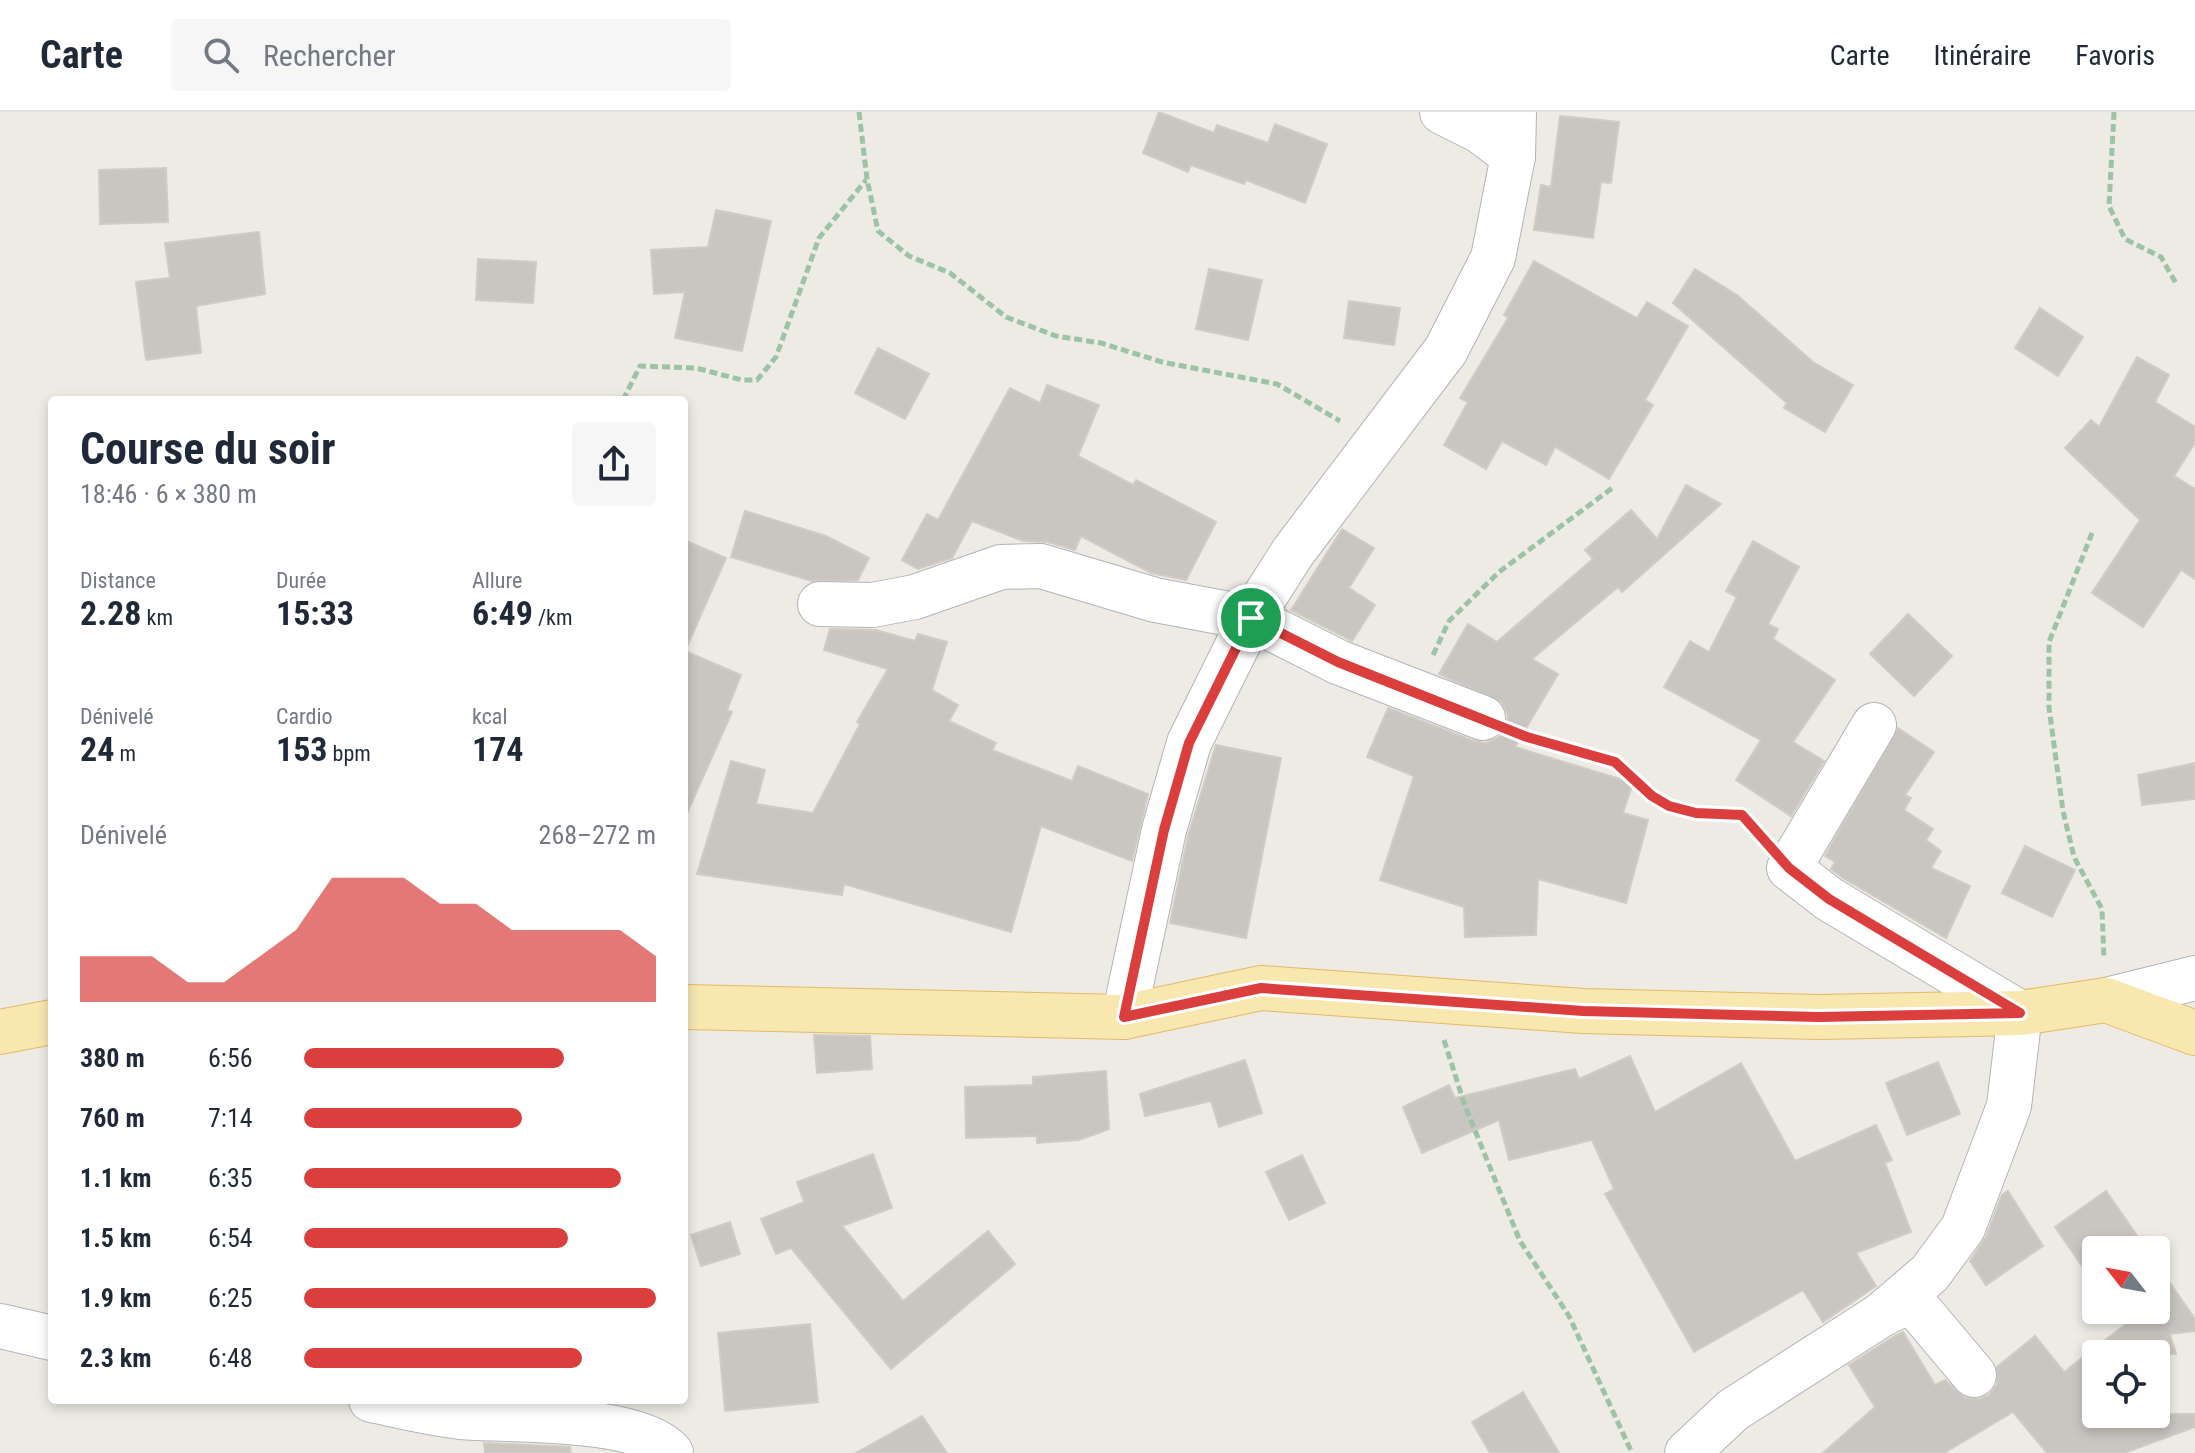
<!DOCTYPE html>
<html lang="fr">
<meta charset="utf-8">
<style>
:root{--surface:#fff;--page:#f6f6f7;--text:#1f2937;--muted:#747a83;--line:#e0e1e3;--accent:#da3f3e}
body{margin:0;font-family:"Roboto Condensed",sans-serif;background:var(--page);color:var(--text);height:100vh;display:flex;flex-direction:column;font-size:30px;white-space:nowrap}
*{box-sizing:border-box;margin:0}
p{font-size:26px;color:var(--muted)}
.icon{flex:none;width:44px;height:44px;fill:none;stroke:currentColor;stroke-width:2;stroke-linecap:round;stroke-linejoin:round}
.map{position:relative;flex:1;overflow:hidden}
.sheet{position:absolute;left:48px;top:284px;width:640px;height:1008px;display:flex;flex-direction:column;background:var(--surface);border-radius:8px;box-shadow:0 4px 12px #0003}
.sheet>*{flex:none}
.needle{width:52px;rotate:301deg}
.buttons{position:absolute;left:2082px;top:1124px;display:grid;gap:16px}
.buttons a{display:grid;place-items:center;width:88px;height:88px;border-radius:8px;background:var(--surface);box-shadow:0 4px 12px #0003;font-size:40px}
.pin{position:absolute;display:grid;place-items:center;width:68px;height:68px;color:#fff;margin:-34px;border:4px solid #fff;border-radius:50%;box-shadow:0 2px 8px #0007}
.round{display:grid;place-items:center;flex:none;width:84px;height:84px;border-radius:8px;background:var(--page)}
.summary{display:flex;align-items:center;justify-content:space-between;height:136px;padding:0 32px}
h1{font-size:44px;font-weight:700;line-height:60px}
.figures{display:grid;grid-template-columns:repeat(3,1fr);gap:12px;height:136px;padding:8px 32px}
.figures div{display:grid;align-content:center}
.figures b{font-size:34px;font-weight:700}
.figures small{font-size:22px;font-weight:400}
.figures p{font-size:22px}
.chart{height:224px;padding:16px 32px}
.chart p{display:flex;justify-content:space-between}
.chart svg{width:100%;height:144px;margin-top:8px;fill:var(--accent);opacity:.7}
ul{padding:0 32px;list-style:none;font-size:26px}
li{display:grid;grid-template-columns:128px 96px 1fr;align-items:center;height:60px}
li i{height:20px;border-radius:10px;background:var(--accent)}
header{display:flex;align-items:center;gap:48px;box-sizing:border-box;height:112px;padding:0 40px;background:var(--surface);border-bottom:2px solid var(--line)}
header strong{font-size:38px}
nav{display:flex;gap:44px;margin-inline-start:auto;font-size:28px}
.search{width:560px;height:72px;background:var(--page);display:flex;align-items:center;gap:20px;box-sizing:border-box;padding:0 28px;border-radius:8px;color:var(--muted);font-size:30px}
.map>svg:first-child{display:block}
.building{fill:#c9c5c1;stroke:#d1ccc3;stroke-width:2}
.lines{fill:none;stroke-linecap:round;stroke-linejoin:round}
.minor-casing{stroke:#b1b5b8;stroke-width:46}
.major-casing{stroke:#e5b866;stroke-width:46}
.path{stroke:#9cc3a5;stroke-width:5;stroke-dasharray:8 4;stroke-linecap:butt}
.minor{stroke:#fff;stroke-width:44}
.major{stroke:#f8e7af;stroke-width:44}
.route-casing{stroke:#fff;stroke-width:16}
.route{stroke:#da3f3e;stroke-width:10}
</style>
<header>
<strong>Carte</strong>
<div class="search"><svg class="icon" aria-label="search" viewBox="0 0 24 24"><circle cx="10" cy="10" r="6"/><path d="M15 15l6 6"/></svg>Rechercher</div>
<nav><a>Carte</a><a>Itinéraire</a><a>Favoris</a></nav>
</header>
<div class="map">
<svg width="2195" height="1341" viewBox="0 0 2195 1341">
<rect width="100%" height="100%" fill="#edebe4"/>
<g class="building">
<polygon points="1159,0 1214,21 1217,13 1268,31 1275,12 1327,32 1305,91 1246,68 1244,72 1191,53 1188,60 1143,41"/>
<polygon points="1560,4 1619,10 1611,71 1601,70 1593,126 1534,118 1541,73 1551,75"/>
<polygon points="166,56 168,110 100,112 99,58"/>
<polygon points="716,98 771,109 742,239 675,226 685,180 654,182 651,138 708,135"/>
<polygon points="259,120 265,182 196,194 201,241 146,248 136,170 170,166 165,131"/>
<polygon points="478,147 536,150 533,191 476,188"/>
<polygon points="1534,149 1637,206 1647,190 1688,214 1645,288 1653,293 1609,367 1555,335 1546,353 1502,329 1486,357 1444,333 1468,290 1460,286 1508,206 1504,203"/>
<polygon points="1209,157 1262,168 1248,228 1196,217"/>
<polygon points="1695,157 1737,183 1813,250 1853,273 1825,320 1784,296 1787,291 1673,191"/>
<polygon points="1349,189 1400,196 1394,233 1344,226"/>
<polygon points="2040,196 2083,225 2058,264 2015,236"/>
<polygon points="878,236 929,262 905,307 855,281"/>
<polygon points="2137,245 2169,263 2155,290 2195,315 2195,331 2174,364 2195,377 2195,467 2181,458 2143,515 2092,481 2140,408 2065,336 2091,308 2099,315"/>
<polygon points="1047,273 1099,293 1078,344 1133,373 1136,368 1216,410 1186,468 1151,461 1081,424 1075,438 1048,430 1023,429 972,409 952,446 918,457 902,448 927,402 938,408 1010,276 1040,291"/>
<polygon points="1686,373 1721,392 1622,480 1618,475 1532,547 1558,562 1515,635 1633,671 1623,701 1648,708 1626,791 1538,767 1536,823 1465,825 1464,795 1380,768 1414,664 1367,645 1388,596 1474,629 1486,631 1498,626 1506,616 1508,603 1502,590 1439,562 1468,512 1497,530 1593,447 1585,438 1631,398 1657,427"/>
<polygon points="745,399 826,424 869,446 858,468 812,469 731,445"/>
<polygon points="1342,417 1374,436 1349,476 1375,493 1352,529 1291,498"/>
<polygon points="684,428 726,446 685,539 741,563 727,598 732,600 684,708"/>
<polygon points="1753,429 1799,455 1768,512 1778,517 1773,527 1835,568 1793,630 1824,649 1791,704 1736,668 1761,628 1664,575 1690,529 1709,540 1737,485 1726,479"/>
<polygon points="1908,502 1952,544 1914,584 1870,542"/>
<polygon points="830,517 876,518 915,529 918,522 947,530 932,578 958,593 949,609 996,631 992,638 1072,669 1078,654 1148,682 1132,749 1041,714 1011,820 844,772 842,783 697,762 731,649 765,658 756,692 813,701 860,612 857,610 888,557 824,538"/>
<polygon points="1898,616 1934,640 1905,683 1911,686 1904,698 1933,717 1926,728 1941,739 1931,756 1970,774 1946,826 1843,766 1831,757 1835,750 1825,744"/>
<polygon points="1216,633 1281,646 1246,826 1170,811 1188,724"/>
<polygon points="2195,651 2195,687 2142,693 2138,663"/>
<polygon points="2025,734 2075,758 2052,805 2002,781"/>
<polygon points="814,923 870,924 872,957 817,961"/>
<polygon points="1630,944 1655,1000 1741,951 1795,1049 1876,1013 1892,1048 1885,1051 1911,1120 1856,1141 1876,1174 1823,1210 1803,1178 1694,1240 1605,1082 1614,1077 1592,1028 1509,1048 1499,1008 1422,1041 1403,995 1449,973 1455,986 1575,957 1579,967"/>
<polygon points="1245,948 1262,1001 1219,1015 1211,989 1145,1004 1140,982"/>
<polygon points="1938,950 1960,1002 1907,1023 1886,971"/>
<polygon points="1106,959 1109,1017 1079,1028 1037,1031 1037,1024 966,1026 965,975 1033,973 1033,965"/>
<polygon points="873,1042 892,1096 842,1114 903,1189 988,1119 1015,1152 891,1257 791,1136 776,1142 761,1107 804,1090 797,1070"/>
<polygon points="1302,1043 1325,1091 1289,1108 1266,1060"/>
<polygon points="2008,1079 2043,1134 1986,1173 1970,1149 1986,1125 2002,1083"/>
<polygon points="2106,1079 2147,1138 2096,1138 2096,1174 2055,1115"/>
<polygon points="730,1110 740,1142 701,1154 691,1123"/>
<polygon points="2156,1151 2195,1207 2195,1219 2170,1222 2176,1242 2096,1242 2096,1302 2195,1302 2195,1315 2124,1341 2047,1341 2013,1300 1944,1341 1823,1341 1875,1295 1849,1253 1893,1225 1903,1220 1935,1273 1945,1268 1965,1286 1979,1287 1989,1283 1997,1272 1997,1255 2035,1224 2064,1260 2144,1198 2156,1198"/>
<polygon points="810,1212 818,1290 725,1299 718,1221"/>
<polygon points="1523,1280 1559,1341 1490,1341 1472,1310"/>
<polygon points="922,1304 947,1341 856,1341"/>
<polygon points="484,1331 570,1335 571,1341 485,1341"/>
</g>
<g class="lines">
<g class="minor-casing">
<g id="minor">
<polyline points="1442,0 1480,19 1513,44"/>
<polyline points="820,492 872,493 915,485 1001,455 1041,454 1155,488 1251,506 1338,550 1483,606"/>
<polyline points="2106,888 2195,866"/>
<polyline points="1124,905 1164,718 1189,631 1251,506 1293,440 1446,238 1493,146 1513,44 1514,0"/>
<polyline points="1881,1203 1911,1188 1974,1263"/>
<polyline points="0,1214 52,1226"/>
<path d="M371 1288C401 1294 431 1302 462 1305 509 1309 639 1303 671 1341"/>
<polyline points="1687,1341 1733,1298 1881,1203 1930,1161 1963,1116 2009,994 2020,901 1829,787 1789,756 1874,613"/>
</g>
</g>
<g class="major-casing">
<g id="major">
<polyline points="684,895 1124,905 1261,876 1583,899 1819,905 2020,901 2106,888 2195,921"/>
<polyline points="0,920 52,910"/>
</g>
</g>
<g class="path">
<polyline points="859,0 867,67 878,119 909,144 950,161 1006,205 1056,224 1101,231 1162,250 1277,272 1340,309"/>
<polyline points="2114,0 2109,94 2125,127 2161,145 2177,173"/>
<polyline points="623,288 640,254 696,256 742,268 757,268 776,245 819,126 866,68"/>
<polyline points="2092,421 2049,530 2049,596 2063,699 2074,745 2102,797 2104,847"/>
<polyline points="1433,543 1449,509 1499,460 1615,374"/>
<polyline points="1521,623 1615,650 1652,684 1669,694 1696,701 1742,703 1760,724"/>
<polyline points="1444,928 1465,994 1520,1129 1569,1204 1632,1341"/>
</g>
<use href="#minor" class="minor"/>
<use href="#major" class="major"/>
</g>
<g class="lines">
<g class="route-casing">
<polygon id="route" points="1251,506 1338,550 1527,625 1615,650 1652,684 1669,694 1696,701 1742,703 1789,756 1829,787 2020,901 1819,905 1583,899 1261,876 1124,905 1164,718 1189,631"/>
</g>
<use href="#route" class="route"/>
</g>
</svg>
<div class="buttons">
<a><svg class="needle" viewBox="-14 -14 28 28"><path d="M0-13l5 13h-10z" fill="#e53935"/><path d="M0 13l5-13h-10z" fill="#747a83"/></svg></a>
<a><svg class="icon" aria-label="locate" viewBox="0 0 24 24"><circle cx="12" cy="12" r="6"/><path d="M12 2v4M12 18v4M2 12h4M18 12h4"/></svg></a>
</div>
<div class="pin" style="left:1251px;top:506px;background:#1e9e55"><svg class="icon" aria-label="arrive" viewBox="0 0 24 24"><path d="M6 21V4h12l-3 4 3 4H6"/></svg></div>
<section class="sheet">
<div class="summary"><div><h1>Course du soir</h1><p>18:46 · 6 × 380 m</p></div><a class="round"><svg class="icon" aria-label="share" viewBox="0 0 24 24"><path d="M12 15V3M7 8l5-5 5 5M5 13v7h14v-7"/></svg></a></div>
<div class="figures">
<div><p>Distance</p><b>2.28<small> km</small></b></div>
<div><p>Durée</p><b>15:33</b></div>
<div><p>Allure</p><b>6:49<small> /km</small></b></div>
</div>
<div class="figures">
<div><p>Dénivelé</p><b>24<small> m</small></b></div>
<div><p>Cardio</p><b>153<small> bpm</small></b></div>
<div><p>kcal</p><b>174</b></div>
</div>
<div class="chart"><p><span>Dénivelé</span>268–272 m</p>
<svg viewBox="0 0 160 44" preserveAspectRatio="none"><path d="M0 44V30L10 30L20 30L30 38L40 38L50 30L60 22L70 6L80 6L90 6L100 14L110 14L120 22L130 22L140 22L150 22L160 30V44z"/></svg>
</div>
<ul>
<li><b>380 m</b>6:56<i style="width:74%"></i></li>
<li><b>760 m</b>7:14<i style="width:62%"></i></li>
<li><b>1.1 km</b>6:35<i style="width:90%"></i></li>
<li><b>1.5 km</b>6:54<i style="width:75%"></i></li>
<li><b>1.9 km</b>6:25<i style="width:100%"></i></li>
<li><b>2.3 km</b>6:48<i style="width:79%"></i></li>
</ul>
</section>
</div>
